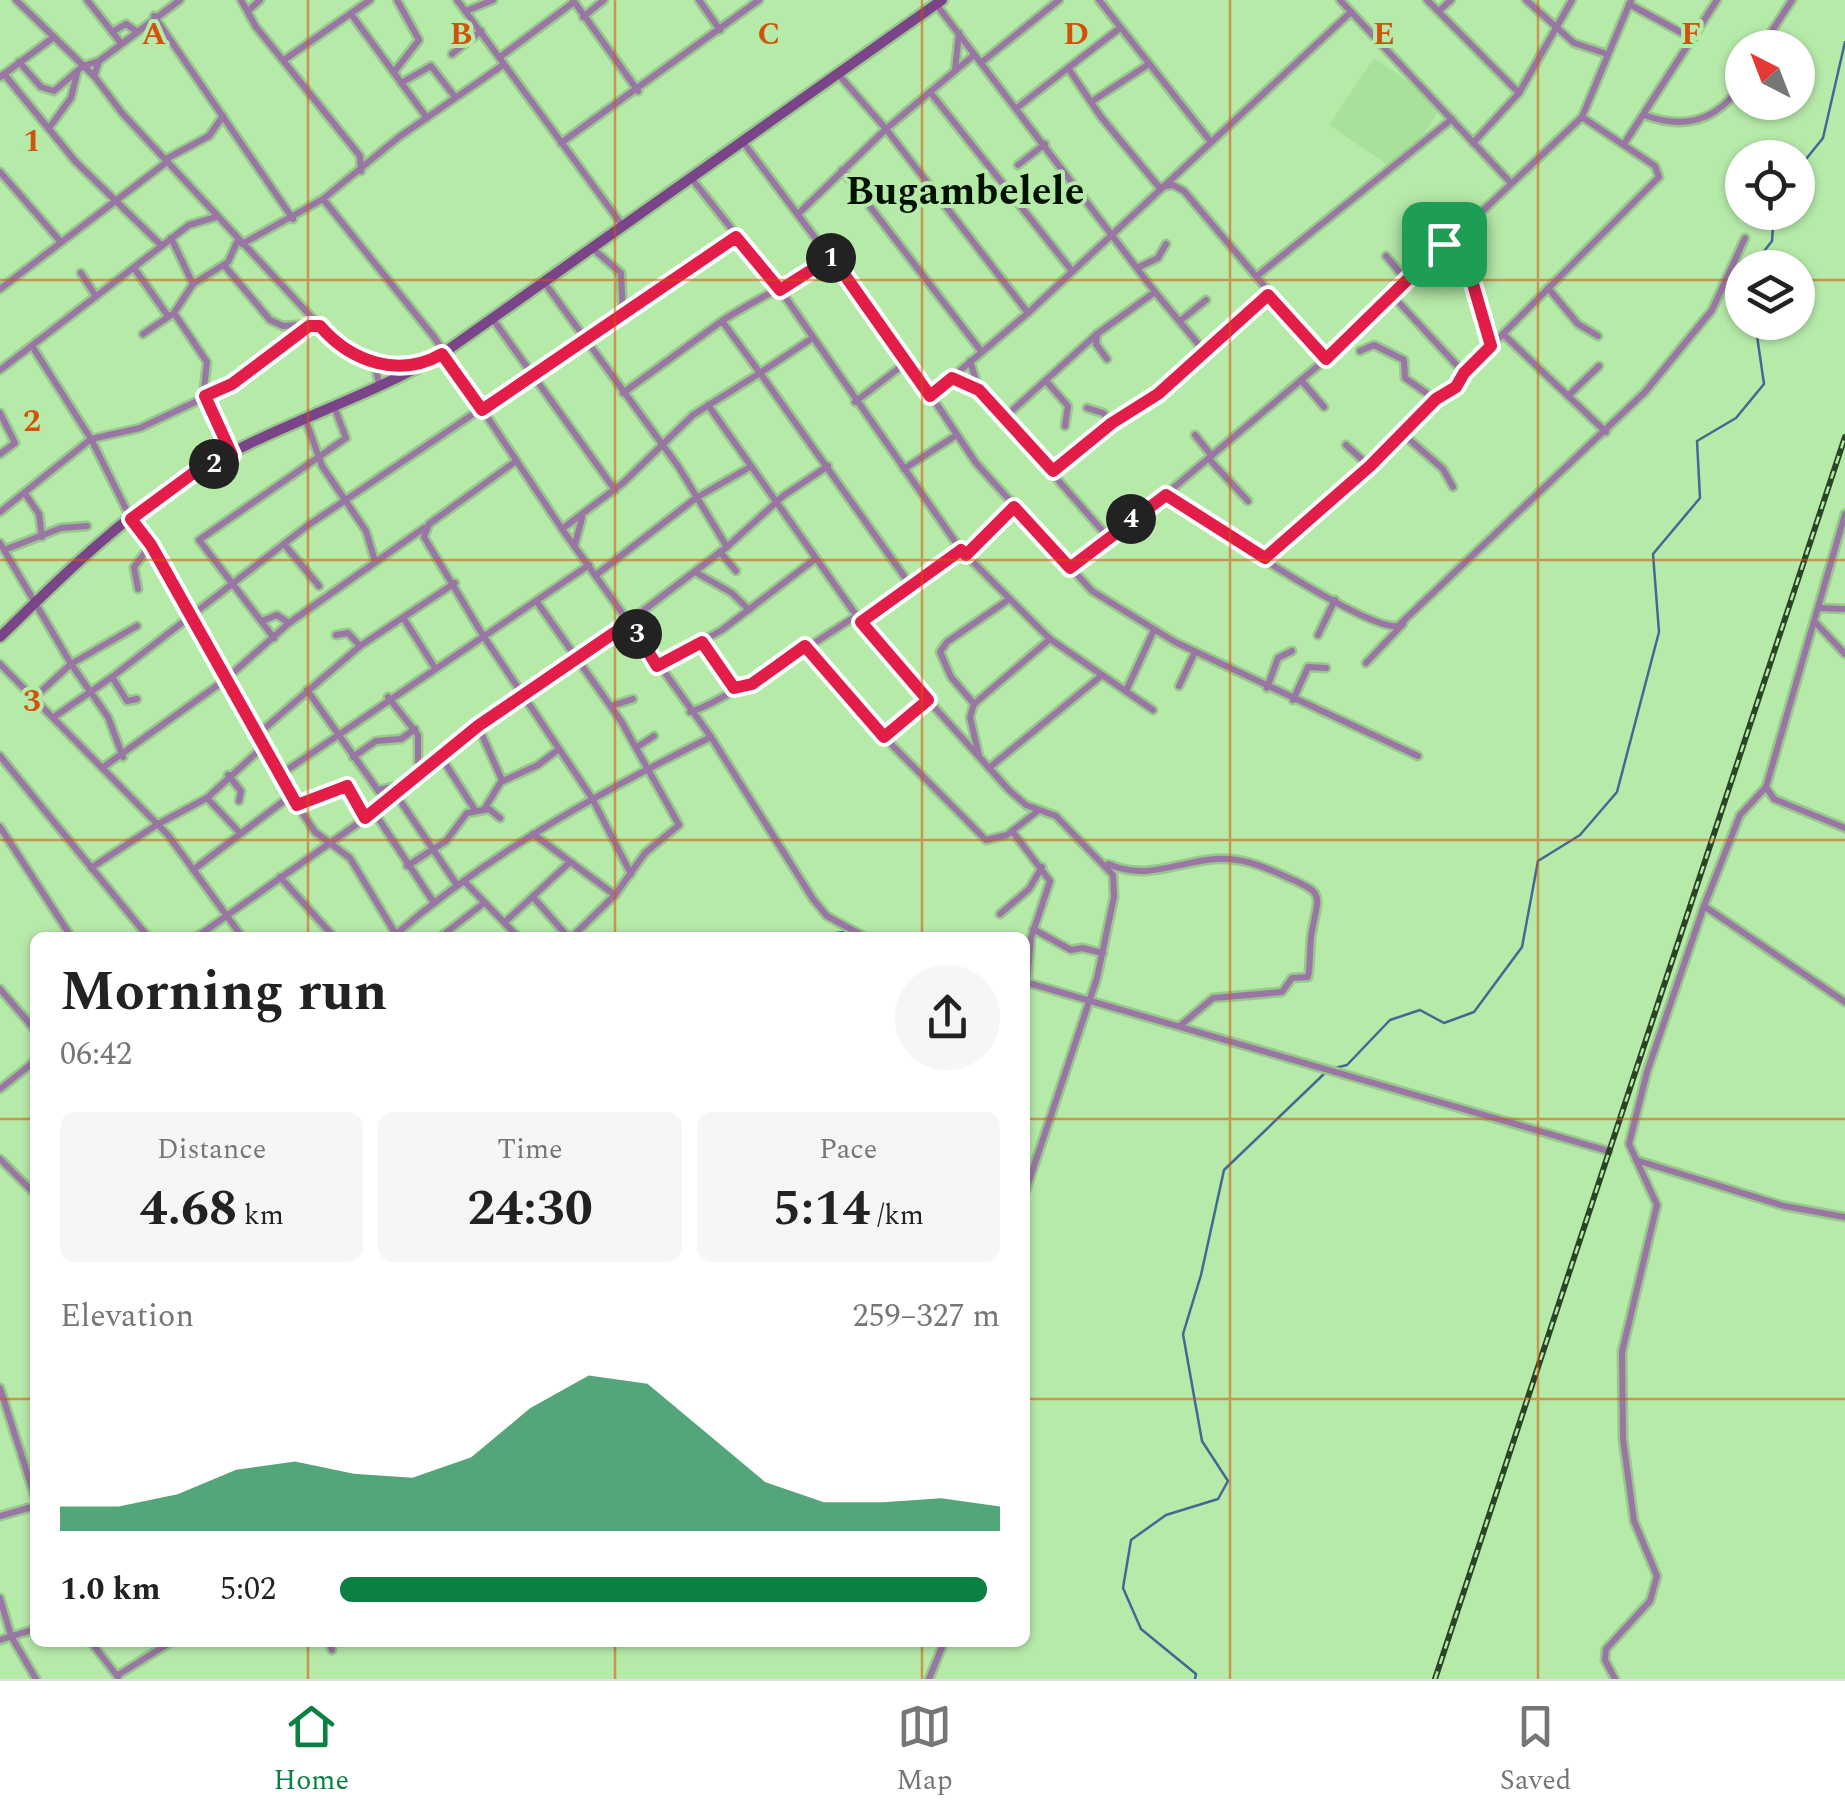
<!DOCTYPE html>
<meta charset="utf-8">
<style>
:root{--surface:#fff;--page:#f6f6f6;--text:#222;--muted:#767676;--line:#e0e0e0;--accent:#0b8043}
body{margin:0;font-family:Spectral,serif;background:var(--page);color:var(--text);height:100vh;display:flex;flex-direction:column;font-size:38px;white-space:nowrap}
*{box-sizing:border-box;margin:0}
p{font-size:32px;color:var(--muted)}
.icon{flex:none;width:55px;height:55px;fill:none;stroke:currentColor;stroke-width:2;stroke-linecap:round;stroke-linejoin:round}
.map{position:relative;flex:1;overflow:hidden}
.side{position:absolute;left:30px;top:932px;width:1000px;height:715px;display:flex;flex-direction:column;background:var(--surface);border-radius:15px;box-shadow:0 2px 8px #0004}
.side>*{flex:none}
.needle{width:65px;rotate:318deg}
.buttons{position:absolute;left:1725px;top:30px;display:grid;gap:20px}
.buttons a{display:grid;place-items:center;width:90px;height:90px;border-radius:50%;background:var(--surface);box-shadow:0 2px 8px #0004;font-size:50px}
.pin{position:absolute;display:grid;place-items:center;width:85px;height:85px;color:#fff;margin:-42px;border-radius:20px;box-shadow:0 5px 15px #0006}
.km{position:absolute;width:50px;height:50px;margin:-25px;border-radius:50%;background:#222;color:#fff;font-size:28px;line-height:50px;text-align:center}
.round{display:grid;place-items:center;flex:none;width:105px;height:105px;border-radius:52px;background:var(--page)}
.head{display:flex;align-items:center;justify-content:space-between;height:170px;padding:0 30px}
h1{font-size:55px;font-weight:700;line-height:75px}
.metrics{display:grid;grid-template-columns:repeat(3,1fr);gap:15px;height:170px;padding:10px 30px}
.metrics div{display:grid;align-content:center;border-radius:15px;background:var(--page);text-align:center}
.metrics b{font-size:50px;font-weight:700}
.metrics small{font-size:28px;font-weight:400}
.metrics p{font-size:28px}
.chart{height:280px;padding:20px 30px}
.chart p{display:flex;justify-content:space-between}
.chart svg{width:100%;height:180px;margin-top:10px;fill:var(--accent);opacity:.7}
ul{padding:0 30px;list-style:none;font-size:32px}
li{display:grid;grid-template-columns:160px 120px 1fr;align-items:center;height:75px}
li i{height:25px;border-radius:12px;background:var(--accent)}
.menu{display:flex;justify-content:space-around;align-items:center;height:140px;border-top:2px solid var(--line);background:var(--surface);font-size:28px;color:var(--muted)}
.menu a{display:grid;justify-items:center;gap:5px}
.menu .current{color:var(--accent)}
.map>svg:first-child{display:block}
.built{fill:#a8e199}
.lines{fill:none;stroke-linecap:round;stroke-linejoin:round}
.stream{stroke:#446894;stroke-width:2.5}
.street-casing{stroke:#99c78e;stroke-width:11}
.secondary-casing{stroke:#99c78e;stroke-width:15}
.street{stroke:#9a76a4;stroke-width:6}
.secondary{stroke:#7a4488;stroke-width:10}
.rail-casing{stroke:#2b4327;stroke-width:6}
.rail{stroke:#b6eaa9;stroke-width:2.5;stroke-dasharray:8;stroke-linecap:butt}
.route-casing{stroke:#fff;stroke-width:20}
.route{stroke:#e11d48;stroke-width:12}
.grid{fill:none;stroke:#d1520b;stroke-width:2.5;stroke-opacity:0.55}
.labels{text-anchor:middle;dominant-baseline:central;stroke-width:8;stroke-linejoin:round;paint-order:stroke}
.quarter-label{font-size:40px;font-weight:bold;fill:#021200;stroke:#b6eaa9}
.grid-label{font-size:32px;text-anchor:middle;font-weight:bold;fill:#d1520b;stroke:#b6eaa9;stroke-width:8;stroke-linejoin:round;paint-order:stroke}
</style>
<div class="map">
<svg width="1845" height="1679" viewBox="0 0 1845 1679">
<rect width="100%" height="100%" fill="#b6eaa9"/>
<polygon class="built" points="1374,58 1443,105 1398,172 1329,125"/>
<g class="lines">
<g class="stream">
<polyline points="1798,169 1823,138 1845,42"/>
<polyline points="1751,268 1772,241 1774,212"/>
<polyline points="794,938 852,931"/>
<polyline points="1331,1069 1347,1065 1390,1020 1420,1010 1444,1023 1474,1012 1522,947 1538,861 1580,835 1617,792 1659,632 1653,554 1700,498 1697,441 1736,418 1764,384 1755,322"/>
<polyline points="1195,1679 1196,1674 1141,1629 1123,1588 1131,1540 1166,1515 1218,1499 1228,1481 1202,1441 1183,1334 1201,1275 1224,1170 1325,1073"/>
</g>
<g class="street-casing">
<g id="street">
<polyline points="16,0 94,76 122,113 331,338 374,362 411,368"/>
<polyline points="87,0 121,43"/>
<polyline points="241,0 256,27 360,156 361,171"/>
<polyline points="457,0 622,225"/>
<polyline points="573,0 638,91"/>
<polyline points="699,0 720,30"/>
<polyline points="1099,0 1211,142"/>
<polyline points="1340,0 1510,182"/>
<polyline points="1427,0 1519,93"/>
<polyline points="1526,0 1574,43 1607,54"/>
<polyline points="936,4 1155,292 1097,334 1005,417"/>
<polyline points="1629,4 1693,39"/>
<polyline points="249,10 260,0"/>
<polyline points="466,11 493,0"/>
<polyline points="1439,11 1451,0"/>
<polyline points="351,14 427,118"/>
<polyline points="154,16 293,219"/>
<polyline points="583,17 604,0"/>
<polyline points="112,32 126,24 136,31"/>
<polyline points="1761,48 1792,0"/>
<polyline points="452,54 481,31"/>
<polyline points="500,57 574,2"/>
<polyline points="284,60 370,0"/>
<polyline points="19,62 41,87 54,91 83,66 99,61"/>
<polyline points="982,62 1059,0"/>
<polyline points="1068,68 1120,28"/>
<polyline points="955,70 959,33"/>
<polyline points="394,72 419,40 397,0"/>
<polyline points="4,74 75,161 162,246"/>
<polyline points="838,74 886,129 1028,313"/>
<polyline points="94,76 99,61 180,0"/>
<polyline points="0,77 54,37"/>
<polyline points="401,83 431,66 455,97"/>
<polyline points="930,92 1072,271"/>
<polyline points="1091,102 1149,64"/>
<polyline points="1018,107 1068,68 1101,117 1159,187 1173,185 1184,191 1326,359"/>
<path d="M1644 115C1685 130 1718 121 1742 83"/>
<polyline points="49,128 71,98 77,73"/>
<polyline points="743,142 908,361 976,463 1092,591 1175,642 1418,756"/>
<polyline points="561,143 759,0"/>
<polyline points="1473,143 1519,93 1572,0"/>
<polyline points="1624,144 1717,0"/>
<polyline points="166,159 209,136 223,116"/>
<polyline points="1018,165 1045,144"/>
<polyline points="842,170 981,351"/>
<polyline points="0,172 60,241"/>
<polyline points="692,179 781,291 961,550 1050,639 1153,710"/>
<polyline points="323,199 434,337 562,529 711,737 813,899 827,916 867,938"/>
<polyline points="798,214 886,129 974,55"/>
<polyline points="1411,234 1424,264"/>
<polyline points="171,238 193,284 174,313 207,362 203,397"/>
<polyline points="242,244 323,199 399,137 503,65"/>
<polyline points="1444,244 1473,284 1491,345"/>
<polyline points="592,248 621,273 623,317"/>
<polyline points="1386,256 1407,281"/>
<polyline points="224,265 270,320 283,326 310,324"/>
<polyline points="1139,267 1158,258 1166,244"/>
<polyline points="134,268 168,316"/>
<polyline points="81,273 95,295"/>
<polyline points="1257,276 1452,119"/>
<polyline points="544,282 678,466 727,547"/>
<polyline points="193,284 228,262 238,240"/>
<polyline points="1548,288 1578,324 1598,336"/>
<polyline points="0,289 168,161"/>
<polyline points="1155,292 1204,351"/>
<polyline points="1392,295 1464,373"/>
<polyline points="492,318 615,490"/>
<polyline points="1180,321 1206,300"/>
<polyline points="143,334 171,315"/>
<polyline points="1097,334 1096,344 1107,359"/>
<polyline points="1504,335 1606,432"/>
<polyline points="811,339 760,373 911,586"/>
<polyline points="32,346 91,439 131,519 151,545 297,805 315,832 350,858 398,938"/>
<polyline points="1360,351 1374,345 1404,360 1405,378 1435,399"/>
<polyline points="970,361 979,390"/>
<polyline points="374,362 380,387"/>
<polyline points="0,370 189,225 216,217"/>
<polyline points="951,378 979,390 1107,536"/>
<polyline points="1301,380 1324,407"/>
<polyline points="1046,381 1068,406 1065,426"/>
<polyline points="623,393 722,321"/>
<polyline points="1569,395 1599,366"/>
<polyline points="205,396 232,454"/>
<polyline points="930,396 1028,313 1351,12"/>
<polyline points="855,402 908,361"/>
<polyline points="708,405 873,639 1009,790 1026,805 1056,816 1113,875 1114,897 1097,978 1025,1193"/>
<polyline points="1087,408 1103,413 1112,423"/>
<polyline points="0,413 15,443 0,454"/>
<polyline points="306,421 322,466 366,531 375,561"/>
<polyline points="1403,434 1443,469 1453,487"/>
<polyline points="1195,435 1212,456"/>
<polyline points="1346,445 1370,467"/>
<polyline points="1209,459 1248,501"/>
<polyline points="516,461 429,524 424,537 484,637 592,798 631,874"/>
<polyline points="904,469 955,436"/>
<polyline points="1053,471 1112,423 1158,393 1269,295"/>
<polyline points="26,495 39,514 42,537"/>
<path d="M1165 495C1201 519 1365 631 1398 626L1645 392 1712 310 1745 238"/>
<polyline points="0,512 91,439 140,428 225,388 309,326 319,326"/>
<polyline points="1845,514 1766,787 1774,799 1845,828"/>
<path d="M562 529 623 483 693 415 760 373 722 321C758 297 797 282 832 257"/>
<polyline points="0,543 71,664 108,717 123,757"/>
<polyline points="284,544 319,586"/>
<polyline points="575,544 582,518"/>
<polyline points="4,550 61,528 87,526"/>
<polyline points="720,552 736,571"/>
<polyline points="966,555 1014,507"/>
<polyline points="1265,558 1370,467 1435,399 1456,387 1464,373 1659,177 1655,166 1582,117"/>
<polyline points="1070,568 1165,495 1326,359 1582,117 1631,0"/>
<polyline points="695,572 732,593 749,610"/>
<polyline points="596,575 696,498 750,467"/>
<polyline points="138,589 134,567 151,545"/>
<polyline points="537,602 621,721 679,825 645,853 615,895 571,938"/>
<polyline points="1819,608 1845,609"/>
<polyline points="404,619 435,668"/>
<polyline points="262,621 277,615 289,623"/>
<polyline points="861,622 961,550"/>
<polyline points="1815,622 1845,654"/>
<polyline points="336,635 348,633 360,646"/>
<polyline points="1318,635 1335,600"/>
<polyline points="274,638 199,540 346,438 335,409"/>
<polyline points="701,642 734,688"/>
<polyline points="805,646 879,732 986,840 1007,835 1039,810"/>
<polyline points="1366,663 1403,624"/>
<polyline points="0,664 168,835 243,938"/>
<polyline points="657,666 722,630 815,559"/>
<polyline points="112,677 127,701 137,699"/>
<polyline points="1179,686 1195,652"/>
<polyline points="1267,688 1278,658 1292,651"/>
<polyline points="307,690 387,803"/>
<polyline points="1126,691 1154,630"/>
<polyline points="35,697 71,664 137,626"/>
<polyline points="388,697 418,735 418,762 425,771"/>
<polyline points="1293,700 1308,667 1326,668"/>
<polyline points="974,704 951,677 940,652 947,642 1008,600"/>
<polyline points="611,706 633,699"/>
<path d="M690 712C713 705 729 691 751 684L856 616"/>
<polyline points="54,717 112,677 307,526 736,237"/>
<polyline points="478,726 502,780 485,808"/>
<polyline points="258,734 360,646 455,583"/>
<polyline points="884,737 928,700"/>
<polyline points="637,747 654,736"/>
<polyline points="0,756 149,938"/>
<polyline points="979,756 970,717 974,704 1050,639"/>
<polyline points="353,757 376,741 401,739 415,729"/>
<polyline points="441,757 475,810"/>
<polyline points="102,768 225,680 289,623 424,528"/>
<polyline points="989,768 1101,676"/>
<polyline points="281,774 589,565"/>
<polyline points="228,775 241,791 239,801"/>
<polyline points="503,781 538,765 559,749"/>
<polyline points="378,790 393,787 401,792"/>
<polyline points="397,796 457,885"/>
<polyline points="207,798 240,833"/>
<polyline points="297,805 347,787 365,818"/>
<polyline points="374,812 434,903"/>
<polyline points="0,827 72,938"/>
<polyline points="1012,831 1050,881 1031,938 1027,982"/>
<polyline points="533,834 615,895"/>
<path d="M1108 864C1147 881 1176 862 1215 859 1239 857 1260 865 1282 875 1324 894 1320 890 1312 931 1309 946 1311 962 1308 977L1292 978 1282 992 1213 998 1181 1025"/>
<polyline points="407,866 446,841 467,813 489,809 500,818"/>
<polyline points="91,868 158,824 207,798 265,745"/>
<polyline points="193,870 293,794"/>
<polyline points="280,877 335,938"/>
<polyline points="464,881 519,938"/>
<polyline points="533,897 569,938"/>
<polyline points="1704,906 1845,1002"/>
<polyline points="1000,914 1029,889 1042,867"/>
<polyline points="505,922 568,864"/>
<polyline points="1033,929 1071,950 1082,948 1103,953"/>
<path d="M395 935C490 853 600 792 711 737"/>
<polyline points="195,938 397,796 478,726 577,661 727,547 783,496 828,466"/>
<polyline points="439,938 484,903"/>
<polyline points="1025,982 1608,1151"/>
<polyline points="0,989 35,1030"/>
<polyline points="0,1089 35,1061"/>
<polyline points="0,1159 35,1194"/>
<polyline points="1636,1160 1784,1206 1845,1217"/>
<polyline points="0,1388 35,1498"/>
<polyline points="0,1516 35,1506"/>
<polyline points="0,1598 11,1636 36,1679"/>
<polyline points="0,1640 35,1629"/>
<polyline points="91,1642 118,1677"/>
<polyline points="329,1642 332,1650"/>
<polyline points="118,1675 171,1642"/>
<polyline points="929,1679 944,1642"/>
<polyline points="1615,1679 1605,1660 1606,1649 1650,1601 1657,1576 1634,1521 1623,1439 1622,1352 1657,1205 1629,1144 1647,1072 1704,906 1740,815 1766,787"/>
</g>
</g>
<g class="secondary-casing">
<path id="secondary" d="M0 637C60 578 121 517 193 474 272 426 363 400 442 354L942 0"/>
</g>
<use href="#street" class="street"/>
<use href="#secondary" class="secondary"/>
<g class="rail-casing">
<polyline id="rail" points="1435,1679 1845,437"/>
</g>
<use href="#rail" class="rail"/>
</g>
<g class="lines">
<g class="route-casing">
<path id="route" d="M736 237 780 290 832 257 930 396 952 378 979 390 1053 471 1112 423 1158 394 1268 295 1326 359 1444 244 1473 284 1491 346 1464 373 1456 387 1436 399 1370 466 1265 558 1166 495 1070 568 1014 507 966 555 961 550 861 622 928 700 884 737 805 646 752 684 734 688 702 642 657 666 630 622 478 726 365 818 347 786 297 805 151 545 131 519 192 474 232 455 205 396 232 384 309 326H320C352 363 400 378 442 354L482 410Z"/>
</g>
<use href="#route" class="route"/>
</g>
<path class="grid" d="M308 0V938M615 0V938M922 0V938M1230 0V1679M1538 0V1679M0 280H1742M1798 280H1845M0 560H1845M0 840H1845M0 1119H35M1025 1119H1845M0 1399H35M1025 1399H1845M308 1642V1679M615 1642V1679M922 1642V1679"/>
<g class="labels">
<g class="quarter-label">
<text x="965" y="192">Bugambelele</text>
</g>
</g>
<g class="grid-label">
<text x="154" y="44">A</text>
<text x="461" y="44">B</text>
<text x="769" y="44">C</text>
<text x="1076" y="44">D</text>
<text x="1384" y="44">E</text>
<text x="1691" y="44">F</text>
<text x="32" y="151">1</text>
<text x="32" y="431">2</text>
<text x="32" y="711">3</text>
</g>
</svg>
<div class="buttons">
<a><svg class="needle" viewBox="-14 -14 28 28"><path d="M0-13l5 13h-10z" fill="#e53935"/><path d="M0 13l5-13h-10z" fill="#767676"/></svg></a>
<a><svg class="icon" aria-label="locate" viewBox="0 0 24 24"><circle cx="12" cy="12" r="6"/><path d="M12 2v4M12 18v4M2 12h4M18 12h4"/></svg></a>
<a><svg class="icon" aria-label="layers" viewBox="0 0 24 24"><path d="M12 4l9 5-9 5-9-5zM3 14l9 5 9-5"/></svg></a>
</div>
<div class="pin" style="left:1444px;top:244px;background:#1e9e55"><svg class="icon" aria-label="arrive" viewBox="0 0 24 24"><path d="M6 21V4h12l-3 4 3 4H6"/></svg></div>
<b class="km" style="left:831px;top:258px">1</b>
<b class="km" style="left:214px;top:464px">2</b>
<b class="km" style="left:637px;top:634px">3</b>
<b class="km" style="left:1131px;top:519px">4</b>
<section class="side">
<div class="head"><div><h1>Morning run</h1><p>06:42</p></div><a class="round"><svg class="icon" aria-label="share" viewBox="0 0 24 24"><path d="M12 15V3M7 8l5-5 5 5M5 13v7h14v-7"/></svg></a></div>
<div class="metrics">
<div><p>Distance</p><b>4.68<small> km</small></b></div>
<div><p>Time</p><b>24:30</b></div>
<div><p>Pace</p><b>5:14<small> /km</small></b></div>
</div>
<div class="chart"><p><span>Elevation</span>259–327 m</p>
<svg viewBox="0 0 160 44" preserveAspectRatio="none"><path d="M0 44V38L10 38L20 35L30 29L40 27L50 30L60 31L70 26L80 14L90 6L100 8L110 20L120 32L130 37L140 37L150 36L160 38V44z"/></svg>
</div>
<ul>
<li><b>1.0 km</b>5:02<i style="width:98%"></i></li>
</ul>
</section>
</div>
<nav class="menu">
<a class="current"><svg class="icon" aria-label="home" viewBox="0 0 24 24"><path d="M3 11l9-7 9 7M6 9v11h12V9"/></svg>Home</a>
<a><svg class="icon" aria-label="map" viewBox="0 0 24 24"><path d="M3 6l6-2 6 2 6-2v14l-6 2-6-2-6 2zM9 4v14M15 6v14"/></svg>Map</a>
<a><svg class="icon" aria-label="saved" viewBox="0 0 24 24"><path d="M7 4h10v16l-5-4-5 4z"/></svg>Saved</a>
</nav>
